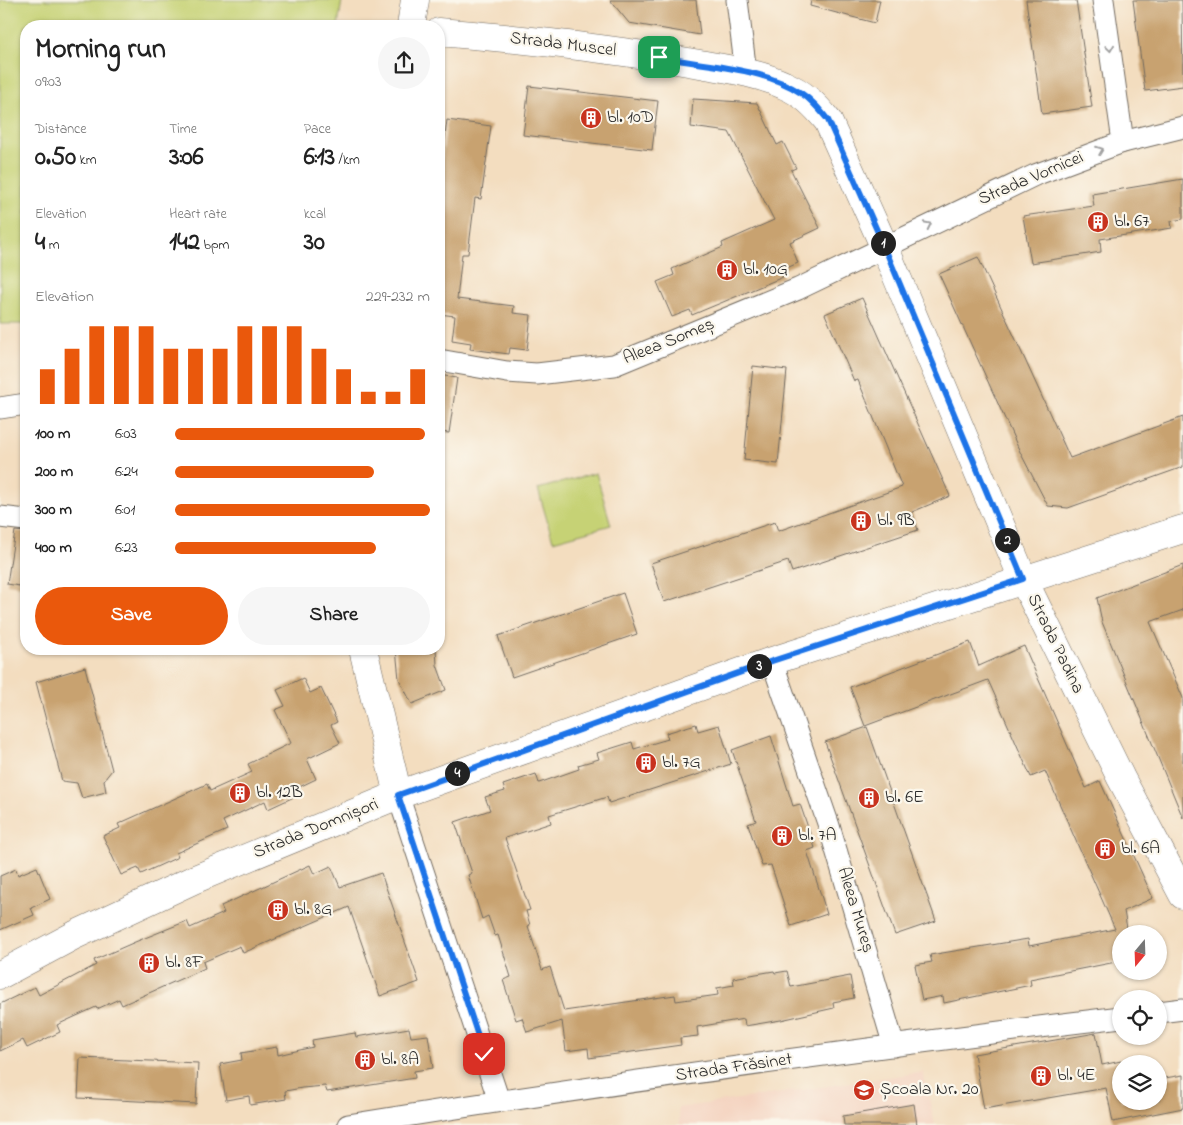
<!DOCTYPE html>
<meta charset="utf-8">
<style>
:root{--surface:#fff;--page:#f6f6f6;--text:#222;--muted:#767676;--accent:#ea580c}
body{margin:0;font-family:"Indie Flower",sans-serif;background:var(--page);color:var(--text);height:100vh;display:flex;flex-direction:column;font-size:19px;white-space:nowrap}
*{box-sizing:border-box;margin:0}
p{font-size:16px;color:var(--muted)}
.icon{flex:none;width:28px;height:28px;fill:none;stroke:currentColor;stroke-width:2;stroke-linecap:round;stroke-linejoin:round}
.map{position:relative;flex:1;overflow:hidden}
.sheet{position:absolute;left:20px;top:20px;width:425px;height:635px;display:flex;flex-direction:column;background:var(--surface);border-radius:20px;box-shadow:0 1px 4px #0004}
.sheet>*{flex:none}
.needle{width:32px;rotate:199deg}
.tools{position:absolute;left:1112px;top:925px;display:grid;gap:10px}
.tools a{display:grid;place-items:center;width:55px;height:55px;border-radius:50%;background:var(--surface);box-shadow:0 1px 4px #0004;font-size:25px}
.pin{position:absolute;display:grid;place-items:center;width:42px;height:42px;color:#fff;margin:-21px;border-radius:10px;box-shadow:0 2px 8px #0006}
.km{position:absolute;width:25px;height:25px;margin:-12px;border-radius:50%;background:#222;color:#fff;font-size:14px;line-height:25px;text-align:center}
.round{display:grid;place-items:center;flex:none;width:52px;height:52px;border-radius:26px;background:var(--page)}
.summary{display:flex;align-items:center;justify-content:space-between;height:85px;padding:0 15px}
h1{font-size:28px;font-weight:800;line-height:38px}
.stats{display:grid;grid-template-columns:repeat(3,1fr);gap:8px;height:85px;padding:5px 15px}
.stats div{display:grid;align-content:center}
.stats b{font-size:25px;font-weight:800}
.stats small{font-size:14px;font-weight:400}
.stats p{font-size:14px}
.chart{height:140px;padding:10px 15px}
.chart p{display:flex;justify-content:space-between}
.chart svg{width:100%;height:90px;margin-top:5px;stroke:var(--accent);stroke-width:6}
.action{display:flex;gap:10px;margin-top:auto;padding:10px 15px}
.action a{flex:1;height:58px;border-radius:30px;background:var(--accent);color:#fff;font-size:20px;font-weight:800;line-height:58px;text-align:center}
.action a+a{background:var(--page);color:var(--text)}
ul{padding:0 15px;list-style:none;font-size:16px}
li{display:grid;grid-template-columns:80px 60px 1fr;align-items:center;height:38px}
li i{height:12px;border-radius:6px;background:var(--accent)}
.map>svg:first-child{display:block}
.built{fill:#f4d3c0}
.green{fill:#c6d274;stroke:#787e50}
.building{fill:#c8a270}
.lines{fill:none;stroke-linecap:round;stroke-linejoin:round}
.minor-casing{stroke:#71695f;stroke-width:23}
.tertiary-casing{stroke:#71695f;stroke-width:29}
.minor{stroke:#fff;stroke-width:21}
.tertiary{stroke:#fff;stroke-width:28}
.oneway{stroke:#a0a0a0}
.route-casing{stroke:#fff;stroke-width:10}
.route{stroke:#1a73e8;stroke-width:6}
.labels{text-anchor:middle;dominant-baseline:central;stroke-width:4.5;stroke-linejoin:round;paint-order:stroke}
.street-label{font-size:18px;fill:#2b2b2b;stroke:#fbf7ec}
.poi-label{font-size:18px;fill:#2b2b2b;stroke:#fbf7ec;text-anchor:start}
</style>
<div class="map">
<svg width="1183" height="1125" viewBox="0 0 1183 1125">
<rect width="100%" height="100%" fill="#fbf7ec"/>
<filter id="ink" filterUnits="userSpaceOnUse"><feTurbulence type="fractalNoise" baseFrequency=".02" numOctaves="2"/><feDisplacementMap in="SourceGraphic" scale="10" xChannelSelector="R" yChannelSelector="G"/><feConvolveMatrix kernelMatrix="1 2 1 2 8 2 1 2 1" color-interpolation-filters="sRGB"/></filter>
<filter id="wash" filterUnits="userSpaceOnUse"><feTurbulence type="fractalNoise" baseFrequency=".0096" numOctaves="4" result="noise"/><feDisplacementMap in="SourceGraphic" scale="20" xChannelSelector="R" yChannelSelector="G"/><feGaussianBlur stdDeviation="1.12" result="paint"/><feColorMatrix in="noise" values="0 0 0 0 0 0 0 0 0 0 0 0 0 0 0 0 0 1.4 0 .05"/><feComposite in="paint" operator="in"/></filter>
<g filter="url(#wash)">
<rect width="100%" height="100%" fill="#f3ddbf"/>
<polygon class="built" points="923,1072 935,1125 680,1125 678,1108"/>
<g class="green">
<polygon points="0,0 342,0 338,26 26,26 26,324 0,324"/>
<polygon points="596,473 611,525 553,541 538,489"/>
</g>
<g id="blocks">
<g class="building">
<polygon points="610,0 696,0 700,35 629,23"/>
<polygon points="811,0 880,0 875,23 810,6"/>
<polygon points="1026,0 1076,0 1092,107 1042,114"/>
<polygon points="1133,0 1182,0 1183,86 1145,91"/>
<polygon points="529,86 658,101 652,150 523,135"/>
<polygon points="693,99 757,103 777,145 783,142 796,168 791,170 820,228 790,242 798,263 780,271 783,277 692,315 690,310 672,317 657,282 674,275 672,269 723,247 722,243 774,220 729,132 691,127"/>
<polygon points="447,120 491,126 481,199 475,198 468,254 462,254 457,299 514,306 513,313 531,315 527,350 510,348 509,354 470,349 471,343 452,340 455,316 439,314 439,185"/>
<polygon points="1183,179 1183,219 1171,221 1172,228 1100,239 1101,252 1031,263 1023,216 1094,206 1092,194"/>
<polygon points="978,257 1070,458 1183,417 1183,467 1068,508 1048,506 1021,454 939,274"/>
<polygon points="862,298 950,496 912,512 918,530 792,572 788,561 664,602 651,563 775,522 778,531 902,487 858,380 854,381 825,314"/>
<polygon points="753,366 787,370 778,464 744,460"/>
<polygon points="439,375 457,378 449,433 439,432"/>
<polygon points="15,531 26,532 26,587 7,584"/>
<polygon points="1183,565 1183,610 1150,622 1183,698 1183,818 1102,622 1097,598"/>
<polygon points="623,593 637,634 512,677 498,636"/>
<polygon points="970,642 979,666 1024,646 1086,788 1100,781 1153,898 1124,911 1128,934 1121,934 1121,961 1030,979 1031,985 944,1003 943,996 922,1000 915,965 932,962 930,955 1028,939 1029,946 1115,929 1045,771 1031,777 988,680 865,726 850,687"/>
<polygon points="396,649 436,649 437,665 446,690 412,704 399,679"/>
<polygon points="85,667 112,770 104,780 106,792 82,798 77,783 62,781 36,682"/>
<polygon points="303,678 310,693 321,688 337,722 331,725 340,743 307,759 316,779 293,790 296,796 268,809 265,801 223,821 227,830 176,853 178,857 141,874 138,868 121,875 103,836 120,828 118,824 207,784 210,791 252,772 248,764 291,743 275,710 285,706 277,690"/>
<polygon points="696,724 698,731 719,725 731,764 609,803 607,797 549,815 551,823 505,838 530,910 526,911 530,925 528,926 542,970 550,967 564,1011 675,995 676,1001 718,995 717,988 734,985 733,978 774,971 775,973 787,971 791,987 850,976 854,998 833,1002 834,1008 781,1020 745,1026 744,1019 697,1027 698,1036 680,1038 681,1045 589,1058 588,1048 566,1051 562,1021 527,1032 522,1018 516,1020 503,980 511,977 498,935 495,936 488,916 482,919 468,875 472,873 455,822 490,810 485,797 505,791 503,785 536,774 539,783 579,769 578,765 599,759 597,753 632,742 634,749 668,739 666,733"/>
<polygon points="867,727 936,921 895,935 825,742"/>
<polygon points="771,736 793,806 800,804 815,848 807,851 827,914 791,926 771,865 762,866 748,824 756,821 732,750"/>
<polygon points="310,865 314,874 331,866 340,887 381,873 419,982 380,996 349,907 243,953 240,946 203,962 205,968 122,1005 119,999 97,1009 96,1007 57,1025 60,1032 27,1048 23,1040 0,1051 0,1004 35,987 39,995 96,965 94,960 135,942 187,921 190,928 224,913 221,906"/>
<polygon points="37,867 50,899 31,908 34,915 0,930 0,876 16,869 18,875"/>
<polygon points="409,1028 411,1037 428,1035 433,1068 414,1071 415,1078 327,1092 325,1086 302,1088 285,1091 286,1099 250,1105 249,1096 226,1100 220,1064 242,1060 241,1053 277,1047 278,1055 313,1047 312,1040 355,1033 356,1037"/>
<polygon points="1096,1033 1102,1065 1121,1061 1121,1101 1159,1101 1159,1079 1183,1075 1183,1108 1113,1122 1106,1088 984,1109 974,1054"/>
<polygon points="80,1058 198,1063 196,1104 78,1098"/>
<polygon points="914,1104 917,1125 844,1125 843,1116"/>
</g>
</g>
</g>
<g filter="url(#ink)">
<use href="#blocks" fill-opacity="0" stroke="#71695f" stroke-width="1"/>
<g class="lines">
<g class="minor-casing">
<g id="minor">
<polyline points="737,0 746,73"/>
<polyline points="1103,0 1123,142"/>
<polyline points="439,360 507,372 537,374 614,365 798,289 1035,175 1123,142 1183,127"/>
<polyline points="0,408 26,404"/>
<polyline points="0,517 26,520"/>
<polyline points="772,661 829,826 894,1046"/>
<polyline points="398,795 499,1101"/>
<polyline points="1159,1012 1183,1009"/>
<path d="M348 1125C605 1084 863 1048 1121 1017"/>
</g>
</g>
<g class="tertiary-casing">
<g id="tertiary">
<polyline points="411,26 415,0"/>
<path d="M439 32C522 39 606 48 688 62 720 68 754 71 784 85 803 93 815 105 828 121L884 246 1023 579 1121 778 1183 895"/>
<polyline points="363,649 398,795"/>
<polyline points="0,975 75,935 193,880 398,795 772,661 1183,529"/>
</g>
</g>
<use href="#minor" class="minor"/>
<use href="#tertiary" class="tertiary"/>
</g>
<defs><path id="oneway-chevron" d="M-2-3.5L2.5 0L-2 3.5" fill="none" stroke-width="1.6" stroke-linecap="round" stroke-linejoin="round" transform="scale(1.25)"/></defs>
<g class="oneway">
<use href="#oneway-chevron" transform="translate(1110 48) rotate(82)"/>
<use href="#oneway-chevron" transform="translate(1100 150) rotate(-21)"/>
<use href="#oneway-chevron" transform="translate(928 225) rotate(-26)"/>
</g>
</g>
<g class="lines" filter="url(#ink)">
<g class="route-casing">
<path id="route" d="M484 1054 398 795 772 661 1023 579 884 246 828 120C820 110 812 100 801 93 764 68 702 65 659 57"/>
</g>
<use href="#route" class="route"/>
</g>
<defs>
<g id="building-disc" transform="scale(1.125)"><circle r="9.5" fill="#c8321e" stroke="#fbf7ec"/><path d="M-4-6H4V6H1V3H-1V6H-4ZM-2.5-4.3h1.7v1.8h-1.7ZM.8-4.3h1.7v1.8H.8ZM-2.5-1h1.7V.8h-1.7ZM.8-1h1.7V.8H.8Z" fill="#fff"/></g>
<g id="school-disc" transform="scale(1.125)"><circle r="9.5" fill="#c8321e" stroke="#fbf7ec"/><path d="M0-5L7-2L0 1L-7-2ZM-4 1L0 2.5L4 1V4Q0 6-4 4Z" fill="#fff"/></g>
</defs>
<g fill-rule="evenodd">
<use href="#building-disc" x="591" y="118"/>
<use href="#building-disc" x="1098" y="222"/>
<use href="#building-disc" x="727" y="270"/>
<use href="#building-disc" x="861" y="521"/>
<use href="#building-disc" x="646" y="763"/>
<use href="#building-disc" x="240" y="793"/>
<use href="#building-disc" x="869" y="798"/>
<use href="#building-disc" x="782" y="836"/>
<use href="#building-disc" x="1105" y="849"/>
<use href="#building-disc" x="278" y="910"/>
<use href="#building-disc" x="149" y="963"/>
<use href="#building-disc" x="365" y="1060"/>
<use href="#building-disc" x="1041" y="1076"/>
<use href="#school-disc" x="864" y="1090"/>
</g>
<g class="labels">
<g class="street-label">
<text transform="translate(563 45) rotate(7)">Strada Muscel</text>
<text transform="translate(1031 179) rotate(-23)">Strada Vornicei</text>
<text transform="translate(669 342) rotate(-22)">Aleea Someș</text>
<text transform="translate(1055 644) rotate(64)">Strada Padina</text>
<text transform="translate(316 829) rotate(-22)">Strada Domnișori</text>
<text transform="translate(855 910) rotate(73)">Aleea Mureș</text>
<text transform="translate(734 1068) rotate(-8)">Strada Frăsinet</text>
</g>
<g class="poi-label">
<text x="607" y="118">bl. 10D</text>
<text x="1114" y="222">bl. 67</text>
<text x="743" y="270">bl. 10G</text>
<text x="877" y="521">bl. 9B</text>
<text x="662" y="763">bl. 7G</text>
<text x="256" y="793">bl. 12B</text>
<text x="885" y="798">bl. 6E</text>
<text x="798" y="836">bl. 7A</text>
<text x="1121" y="849">bl. 6A</text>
<text x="294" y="910">bl. 8G</text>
<text x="165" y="963">bl. 8F</text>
<text x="381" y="1060">bl. 8A</text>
<text x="1057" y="1076">bl. 4E</text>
<text x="880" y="1090">Școala Nr. 20</text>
</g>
</g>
</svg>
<div class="tools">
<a><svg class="needle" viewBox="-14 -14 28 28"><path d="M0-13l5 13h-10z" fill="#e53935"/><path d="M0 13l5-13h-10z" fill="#767676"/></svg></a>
<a><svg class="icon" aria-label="locate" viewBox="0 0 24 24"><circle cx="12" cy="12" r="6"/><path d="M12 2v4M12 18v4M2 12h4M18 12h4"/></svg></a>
<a><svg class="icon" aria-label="layers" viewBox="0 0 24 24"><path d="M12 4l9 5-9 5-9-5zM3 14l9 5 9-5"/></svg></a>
</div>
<div class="pin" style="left:659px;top:57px;background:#1e9e55"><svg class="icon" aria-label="arrive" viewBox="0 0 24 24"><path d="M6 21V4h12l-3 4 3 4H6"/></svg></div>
<div class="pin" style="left:484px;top:1054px;background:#d93025"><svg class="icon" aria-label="check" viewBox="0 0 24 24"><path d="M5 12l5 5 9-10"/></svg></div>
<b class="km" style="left:883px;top:243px">1</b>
<b class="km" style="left:1007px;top:540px">2</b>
<b class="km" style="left:759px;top:666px">3</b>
<b class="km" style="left:457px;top:773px">4</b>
<section class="sheet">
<div class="summary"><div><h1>Morning run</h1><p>09:03</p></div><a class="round"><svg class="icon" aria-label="share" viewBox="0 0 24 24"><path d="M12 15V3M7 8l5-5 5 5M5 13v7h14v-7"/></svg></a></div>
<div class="stats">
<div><p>Distance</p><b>0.50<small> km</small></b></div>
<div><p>Time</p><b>3:06</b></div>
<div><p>Pace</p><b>6:13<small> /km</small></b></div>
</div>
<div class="stats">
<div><p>Elevation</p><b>4<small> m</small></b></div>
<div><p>Heart rate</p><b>142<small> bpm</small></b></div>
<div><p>kcal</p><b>30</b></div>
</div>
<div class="chart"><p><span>Elevation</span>229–232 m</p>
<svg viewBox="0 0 160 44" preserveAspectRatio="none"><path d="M5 44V27M15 44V17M25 44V6M35 44V6M45 44V6M55 44V17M65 44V17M75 44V17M85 44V6M95 44V6M105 44V6M115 44V17M125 44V27M135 44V38M145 44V38M155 44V27"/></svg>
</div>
<ul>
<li><b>100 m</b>6:03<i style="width:98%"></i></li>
<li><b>200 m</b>6:24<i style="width:78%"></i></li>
<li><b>300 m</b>6:01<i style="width:100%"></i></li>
<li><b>400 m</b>6:23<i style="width:79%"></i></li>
</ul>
<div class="action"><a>Save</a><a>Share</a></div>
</section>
</div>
